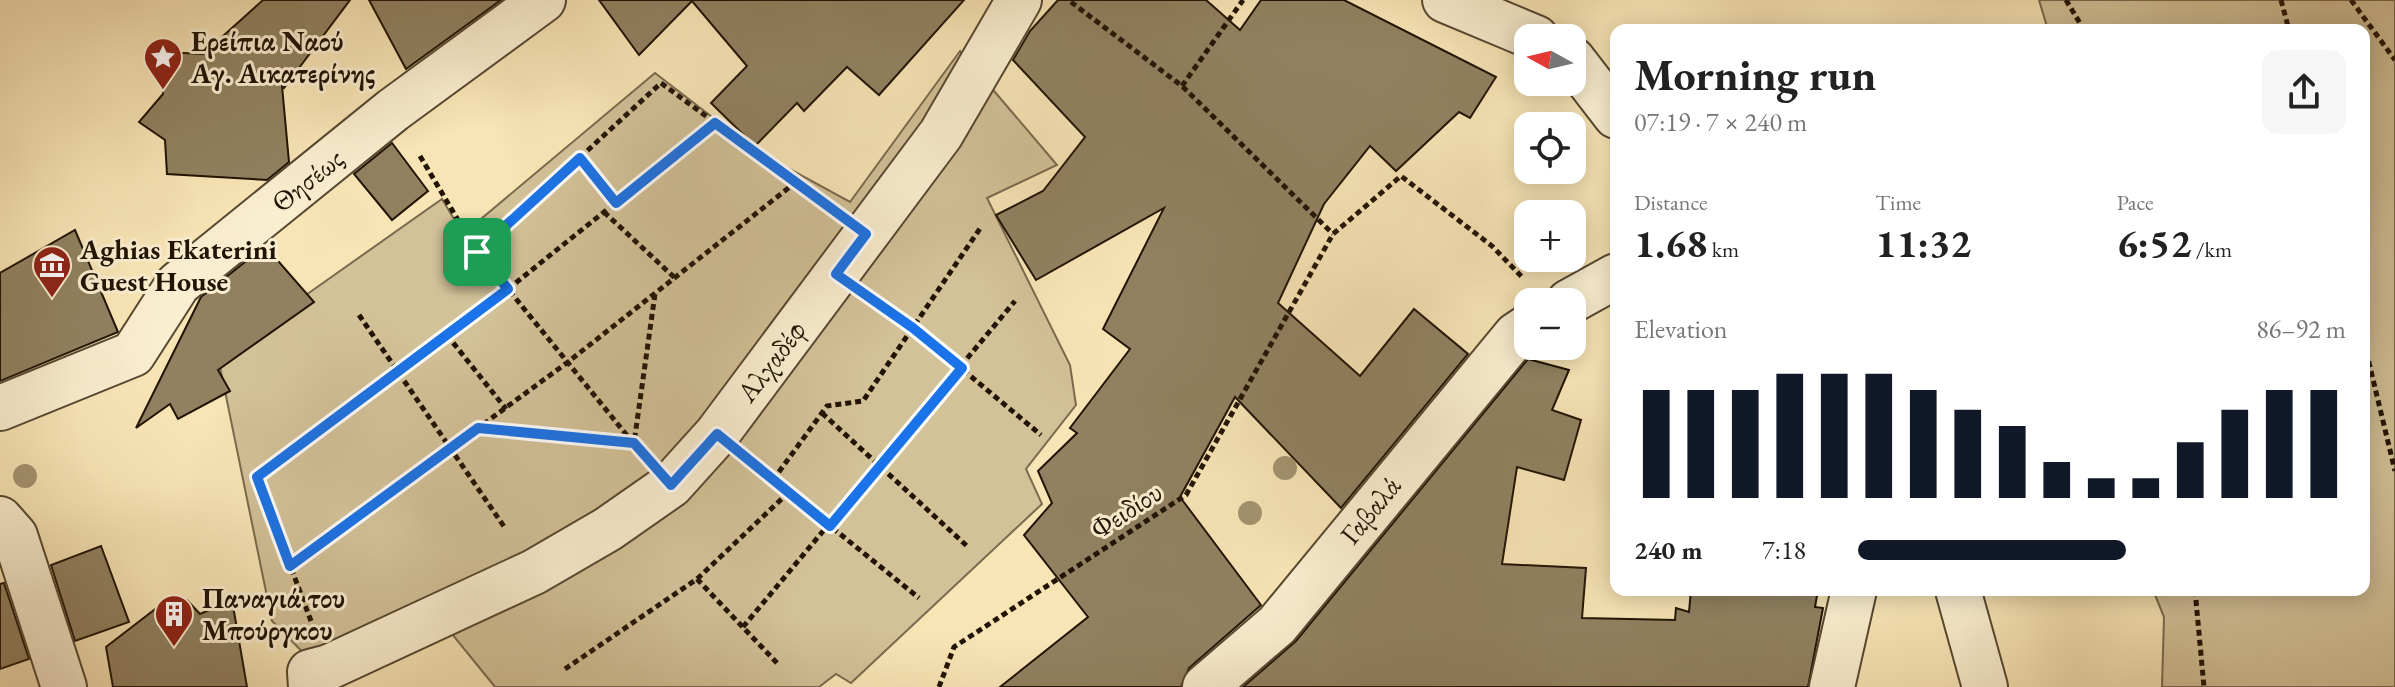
<!DOCTYPE html>
<meta charset="utf-8">
<style>
:root{--surface:#fff;--page:#f6f6f6;--text:#222;--muted:#767676;--accent:#111827}
body{margin:0;font-family:"EB Garamond",serif;background:var(--page);color:var(--text);height:100vh;display:flex;flex-direction:column;font-size:30px;white-space:nowrap}
*{box-sizing:border-box;margin:0}
p{font-size:26px;color:var(--muted)}
.icon{flex:none;width:44px;height:44px;fill:none;stroke:currentColor;stroke-width:2;stroke-linecap:round;stroke-linejoin:round}
.map{position:relative;flex:1;overflow:hidden}
.details{position:absolute;left:1610px;top:24px;width:760px;height:572px;display:flex;flex-direction:column;background:var(--surface);border-radius:16px;box-shadow:0 4px 20px #0003}
.details>*{flex:none}
.needle{width:52px;rotate:278deg}
.fabs{position:absolute;left:1514px;top:24px;display:grid;gap:16px}
.fabs a{display:grid;place-items:center;width:72px;height:72px;border-radius:16px;background:var(--surface);box-shadow:0 4px 20px #0003;font-size:40px}
.pin{position:absolute;display:grid;place-items:center;width:68px;height:68px;color:#fff;margin:-34px;border-radius:16px;box-shadow:0 4px 12px #0006}
.round{display:grid;place-items:center;flex:none;width:84px;height:84px;border-radius:16px;background:var(--page)}
.headline{display:flex;align-items:center;justify-content:space-between;height:136px;padding:0 24px}
h1{font-size:44px;font-weight:700;line-height:60px}
.metrics{display:grid;grid-template-columns:repeat(3,1fr);gap:12px;height:136px;padding:8px 24px}
.metrics div{display:grid;align-content:center}
.metrics b{font-size:40px;font-weight:700}
.metrics small{font-size:22px;font-weight:400}
.metrics p{font-size:22px}
.chart{height:224px;padding:16px 24px}
.chart p{display:flex;justify-content:space-between}
.chart svg{width:100%;height:144px;margin-top:8px;stroke:var(--accent);stroke-width:6}
ul{padding:0 24px;list-style:none;font-size:26px}
li{display:grid;grid-template-columns:128px 96px 1fr;align-items:center;height:60px}
li i{height:20px;border-radius:10px;background:var(--accent)}
.map>svg:first-child{display:block}
.green{fill:#d3c198;stroke:#7a6a4e;stroke-width:2}
.building{fill:#918161;stroke:#211405;stroke-width:2}
.lines{fill:none;stroke-linecap:round;stroke-linejoin:round}
.minor-casing{stroke:#574831;stroke-width:48}
.path{stroke:#211405;stroke-width:5;stroke-dasharray:6 4;stroke-linecap:butt}
.minor{stroke:#faeed0;stroke-width:44}
.tree{fill:#a49471}
.route-casing{stroke:#fff;stroke-width:16}
.route{stroke:#1a73e8;stroke-width:10}
.labels{text-anchor:middle;dominant-baseline:central;stroke-width:6;stroke-linejoin:round;paint-order:stroke}
.poi-label{font-size:28px;font-weight:bold;fill:#211405;stroke:#faeed0;text-anchor:start}
.street-label{font-size:28px;fill:#211405;stroke:#faeed0}
</style>
<div class="map">
<svg width="2395" height="687" viewBox="0 0 2395 687">
<rect width="100%" height="100%" fill="#f8e5b6"/>
<filter id="stains"><feTurbulence type="fractalNoise" baseFrequency=".0025" numOctaves="4"/><feColorMatrix values="0 0 0 0 .2 0 0 0 0 .09 0 0 0 0 .02 0 0 0 .5 -.17"/></filter>
<radialGradient id="worn" r=".72"><stop offset=".6" stop-color="#630" stop-opacity="0"/><stop offset="1" stop-color="#630" stop-opacity=".3"/></radialGradient>
<g class="green">
<polygon points="2039,0 2395,0 2395,687 2162,687 2164,617 2153,590 2364,590 2364,30 2048,30"/>
<polygon points="960,51 1057,165 987,198 1070,365 1076,405 1026,469 1042,504 851,683 836,674 819,687 495,687 444,624 331,681 272,621 218,357 442,199 463,234 655,73 755,150 850,202"/>
</g>
<g class="building">
<polygon points="263,0 350,0 284,88 282,86 289,162 267,180 167,174 165,140 139,122 163,94 165,52 203,54"/>
<polygon points="369,0 501,0 406,69"/>
<polygon points="599,0 964,0 879,95 847,67 804,111 797,103 755,146 711,103 747,66 692,1 639,55"/>
<polygon points="1058,0 1206,0 1240,30 1261,0 1344,0 1496,77 1470,118 1459,112 1396,171 1370,146 1324,204 1278,303 1360,376 1414,309 1468,354 1341,508 1235,397 1180,497 1261,605 1189,668 1181,687 1000,687 1088,617 1024,535 1052,503 1038,471 1077,433 1070,428 1130,349 1103,329 1164,208 1036,280 996,215 1043,191 1085,137 1013,60 1030,31"/>
<polygon points="392,143 428,191 392,220 354,174"/>
<polygon points="75,230 118,332 0,381 0,273"/>
<polygon points="265,246 314,302 218,370 230,391 178,419 170,404 136,428 201,297"/>
<polygon points="1528,359 1569,370 1552,410 1581,420 1564,480 1517,467 1502,564 1586,568 1582,618 1675,620 1676,608 1689,612 1691,590 1818,590 1815,607 1823,608 1808,687 1243,687 1296,641"/>
<polygon points="101,546 129,622 75,641 51,565"/>
<polygon points="4,583 29,659 0,669 0,584"/>
<polygon points="167,600 187,600 200,614 232,600 247,687 113,687 106,647"/>
</g>
<g class="lines">
<g class="minor-casing">
<g id="minor">
<polyline points="1445,0 1536,38"/>
<polyline points="1572,59 1616,116"/>
<polyline points="1569,302 1616,276"/>
<polyline points="0,408 133,354 178,284 393,110 543,0"/>
<polyline points="0,519 15,536 64,687"/>
<polyline points="1958,590 1985,687"/>
<polyline points="311,687 310,672 329,667 534,572 608,529 671,485 717,434 941,134 1019,0"/>
<polyline points="1205,687 1277,625 1516,335 1528,327"/>
<polyline points="1832,687 1854,590"/>
</g>
</g>
<g class="path">
<polyline points="2066,0 2084,30"/>
<polyline points="2281,0 2289,30"/>
<polyline points="2351,0 2395,60"/>
<polyline points="1071,2 1182,86 1333,234"/>
<polyline points="1182,86 1243,0"/>
<polyline points="420,156 477,252 508,289 715,123"/>
<polyline points="580,158 616,203"/>
<polyline points="604,212 675,278"/>
<polyline points="477,252 661,83 827,205"/>
<polyline points="877,302 913,328 1041,435"/>
<polyline points="359,315 505,528"/>
<polyline points="447,335 506,409"/>
<polyline points="2364,342 2395,471"/>
<polyline points="822,413 968,547"/>
<polyline points="479,429 634,443 655,294"/>
<polyline points="755,465 919,598"/>
<polyline points="773,480 827,406 863,401 981,227"/>
<polyline points="290,566 568,362 796,182"/>
<polyline points="697,579 777,663"/>
<polyline points="2195,590 2204,687"/>
<polyline points="311,621 257,477 508,289 638,449"/>
<polyline points="743,627 1015,301"/>
<polyline points="565,669 697,579 789,492"/>
<polyline points="939,687 954,647 1186,495 1333,234 1401,176 1492,246 1522,277"/>
</g>
<use href="#minor" class="minor"/>
</g>
<g class="tree">
<circle cx="1285" cy="468" r="12"/>
<circle cx="25" cy="476" r="12"/>
<circle cx="1250" cy="513" r="12"/>
</g>
<g class="lines">
<g class="route-casing">
<polygon id="route" points="715,123 866,234 836,274 913,328 962,368 830,526 717,434 671,485 634,443 478,428 290,566 257,477 508,289 477,252 580,158 616,203"/>
</g>
<use href="#route" class="route"/>
</g>
<defs>
<g id="sight-pin" transform="scale(2)"><path d="M0 17L-7.5 6A9.5 9.5 0 1 1 7.5 6Z" fill="#8f2418" stroke="#faeed0"/><path d="M0-6L1.8-2.2L6-1.7L2.9 1.2L3.7 5.4L0 3.3L-3.7 5.4L-2.9 1.2L-6-1.7L-1.8-2.2Z" fill="#fff"/></g>
<g id="museum-pin" transform="scale(2)"><path d="M0 17L-7.5 6A9.5 9.5 0 1 1 7.5 6Z" fill="#8f2418" stroke="#faeed0"/><path d="M0-6L6-3V-2H-6V-3ZM-5-1h2V3h-2ZM-1-1h2V3h-2ZM3-1h2V3H3ZM-6 4H6V6H-6Z" fill="#fff"/></g>
<g id="building-pin" transform="scale(2)"><path d="M0 17L-7.5 6A9.5 9.5 0 1 1 7.5 6Z" fill="#8f2418" stroke="#faeed0"/><path d="M-4-6H4V6H1V3H-1V6H-4ZM-2.5-4.3h1.7v1.8h-1.7ZM.8-4.3h1.7v1.8H.8ZM-2.5-1h1.7V.8h-1.7ZM.8-1h1.7V.8H.8Z" fill="#fff"/></g>
</defs>
<g fill-rule="evenodd">
<use href="#sight-pin" x="163" y="57"/>
<use href="#museum-pin" x="52" y="265"/>
<use href="#building-pin" x="174" y="614"/>
</g>
<g class="labels">
<g class="poi-label">
<text x="191" y="41">Ερείπια Ναού<tspan x="191" dy="32">Αγ. Αικατερίνης</tspan></text>
<text x="80" y="249">Aghias Ekaterini<tspan x="80" dy="32">Guest House</tspan></text>
<text x="202" y="598">Παναγιά του<tspan x="202" dy="32">Μπούργκου</tspan></text>
</g>
<g class="street-label">
<text transform="translate(307 180) rotate(-39)">Θησέως</text>
<text transform="translate(771 361) rotate(-53)">Αλχαδέφ</text>
<text transform="translate(1126 510) rotate(-33)">Φειδίου</text>
<text transform="translate(1370 510) rotate(-51)">Γαβαλά</text>
</g>
</g>
<rect width="100%" height="100%" filter="url(#stains)"/>
<rect width="100%" height="100%" fill="url(#worn)"/>
</svg>
<div class="fabs">
<a><svg class="needle" viewBox="-14 -14 28 28"><path d="M0-13l5 13h-10z" fill="#e53935"/><path d="M0 13l5-13h-10z" fill="#767676"/></svg></a>
<a><svg class="icon" aria-label="locate" viewBox="0 0 24 24"><circle cx="12" cy="12" r="6"/><path d="M12 2v4M12 18v4M2 12h4M18 12h4"/></svg></a>
<a>+</a>
<a>−</a>
</div>
<div class="pin" style="left:477px;top:252px;background:#1e9e55"><svg class="icon" aria-label="arrive" viewBox="0 0 24 24"><path d="M6 21V4h12l-3 4 3 4H6"/></svg></div>
<section class="details">
<div class="headline"><div><h1>Morning run</h1><p>07:19 · 7 × 240 m</p></div><a class="round"><svg class="icon" aria-label="share" viewBox="0 0 24 24"><path d="M12 15V3M7 8l5-5 5 5M5 13v7h14v-7"/></svg></a></div>
<div class="metrics">
<div><p>Distance</p><b>1.68<small> km</small></b></div>
<div><p>Time</p><b>11:32</b></div>
<div><p>Pace</p><b>6:52<small> /km</small></b></div>
</div>
<div class="chart"><p><span>Elevation</span>86–92 m</p>
<svg viewBox="0 0 160 44" preserveAspectRatio="none"><path d="M5 44V11M15 44V11M25 44V11M35 44V6M45 44V6M55 44V6M65 44V11M75 44V17M85 44V22M95 44V33M105 44V38M115 44V38M125 44V27M135 44V17M145 44V11M155 44V11"/></svg>
</div>
<ul>
<li><b>240 m</b>7:18<i style="width:55%"></i></li>
</ul>
</section>
</div>
